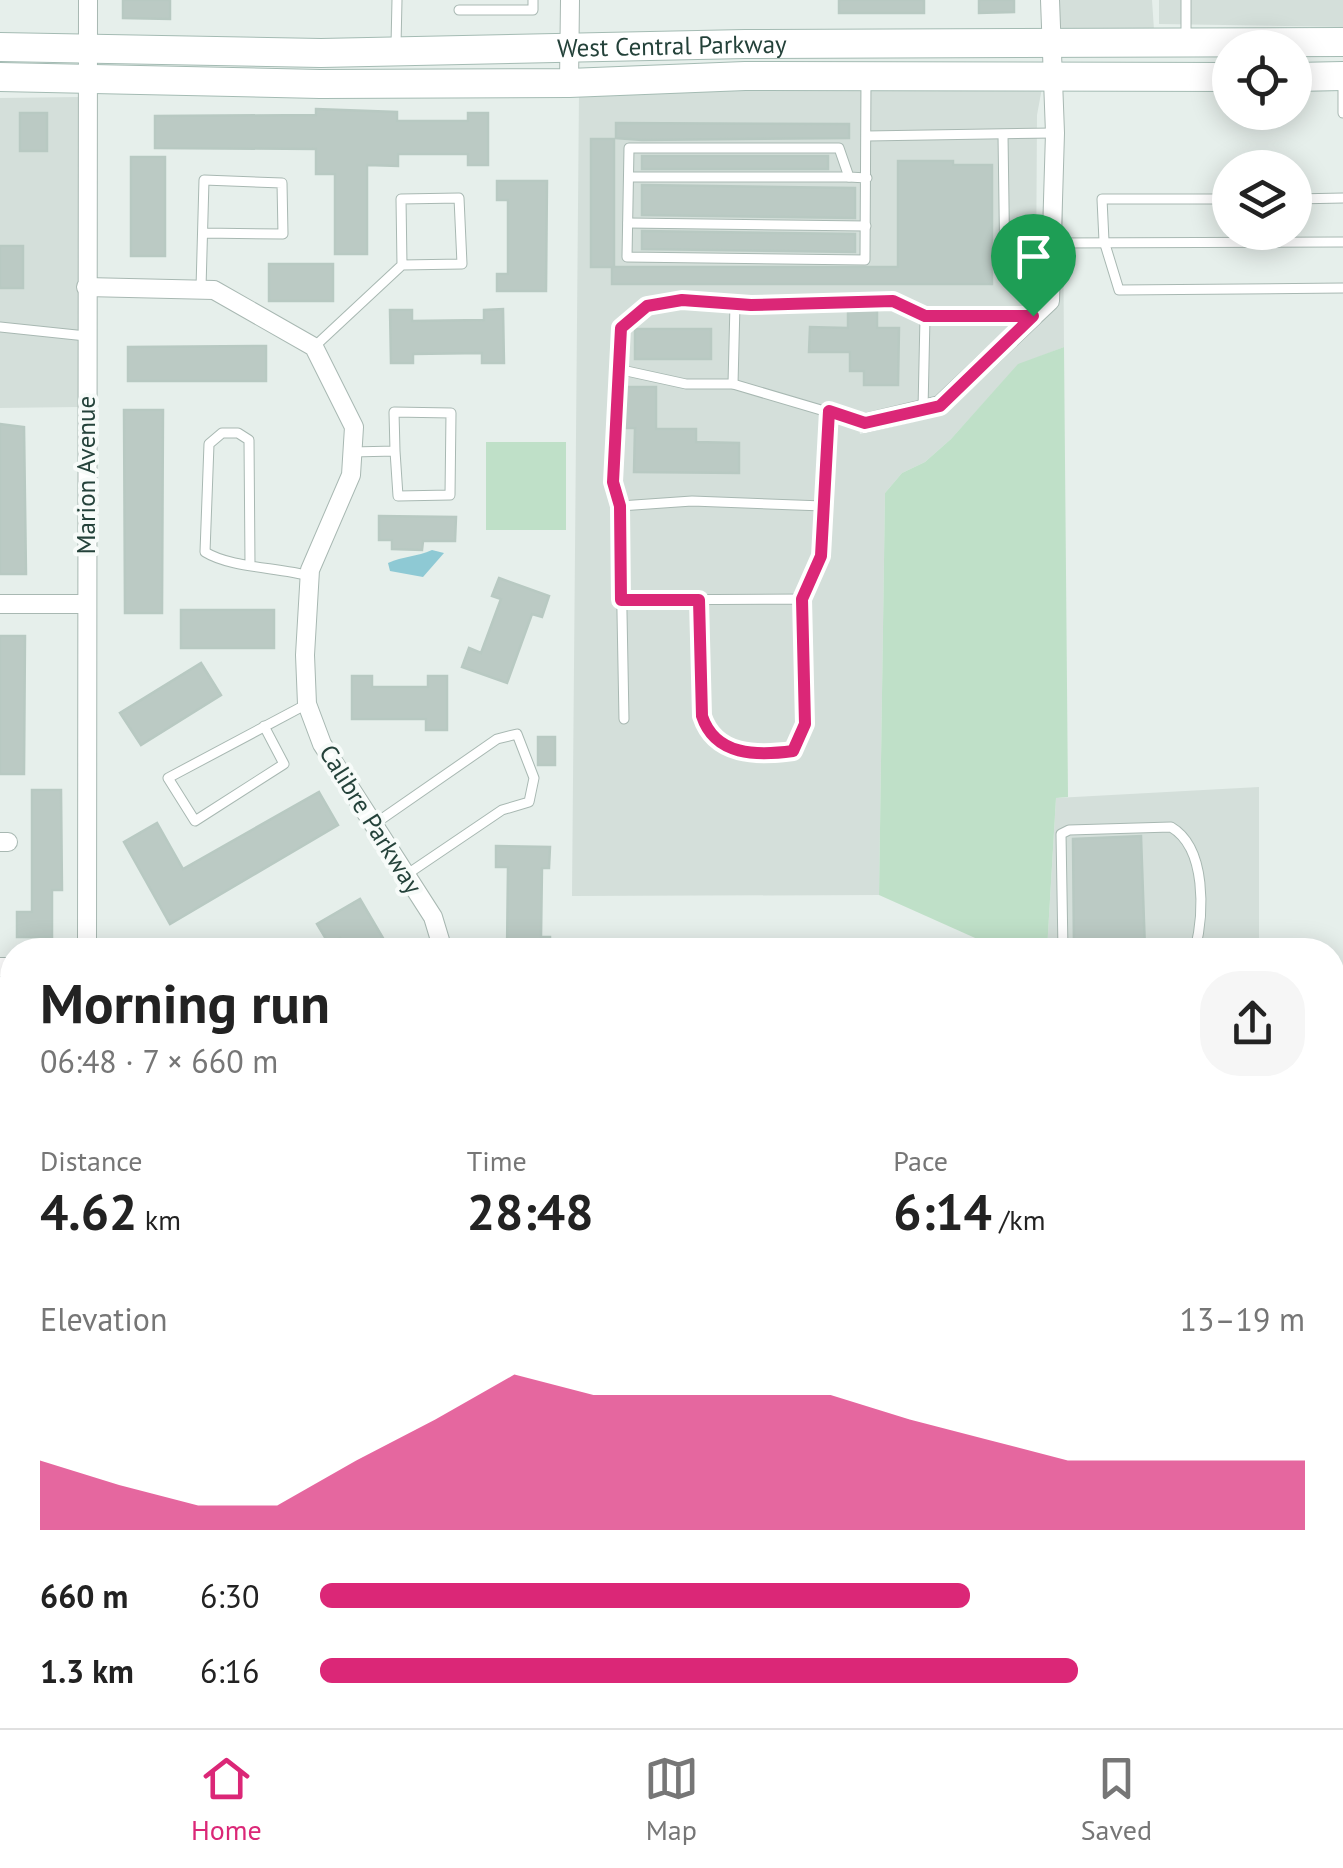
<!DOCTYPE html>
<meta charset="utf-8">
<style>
:root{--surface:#fff;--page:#f6f6f6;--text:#222;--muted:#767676;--line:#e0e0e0;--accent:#db2777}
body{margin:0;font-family:"PT Sans",sans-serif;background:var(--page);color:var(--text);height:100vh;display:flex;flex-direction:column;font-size:38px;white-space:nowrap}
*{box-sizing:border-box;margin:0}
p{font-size:32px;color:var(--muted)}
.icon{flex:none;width:55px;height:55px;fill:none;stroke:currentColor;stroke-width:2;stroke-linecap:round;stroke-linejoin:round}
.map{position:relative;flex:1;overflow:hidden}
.side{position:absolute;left:0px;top:938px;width:1345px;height:792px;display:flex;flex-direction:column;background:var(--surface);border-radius:40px 40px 0 0;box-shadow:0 5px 25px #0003}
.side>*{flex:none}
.controls{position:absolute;left:1212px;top:30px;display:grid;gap:20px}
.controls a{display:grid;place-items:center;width:100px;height:100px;border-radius:50%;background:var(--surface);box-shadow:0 5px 25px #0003;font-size:50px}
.pin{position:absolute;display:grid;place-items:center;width:85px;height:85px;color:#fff;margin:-102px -42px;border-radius:50% 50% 50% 0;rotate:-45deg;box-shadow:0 0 10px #0007}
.pin .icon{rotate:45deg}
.round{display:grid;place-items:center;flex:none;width:105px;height:105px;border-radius:40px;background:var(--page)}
.head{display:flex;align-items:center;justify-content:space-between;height:170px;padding:0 40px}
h1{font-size:55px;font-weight:800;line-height:75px}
.figures{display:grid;grid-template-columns:repeat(3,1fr);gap:15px;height:170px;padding:10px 40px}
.figures div{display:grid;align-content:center}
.figures b{font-size:50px;font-weight:800}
.figures small{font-size:28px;font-weight:400}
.figures p{font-size:28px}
.chart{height:280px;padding:20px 40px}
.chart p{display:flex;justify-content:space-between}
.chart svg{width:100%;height:180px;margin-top:10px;fill:var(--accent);opacity:.7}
ul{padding:0 40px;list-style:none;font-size:32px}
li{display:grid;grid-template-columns:160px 120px 1fr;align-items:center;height:75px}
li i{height:25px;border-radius:12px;background:var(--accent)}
.tab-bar{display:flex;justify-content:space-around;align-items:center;height:140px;border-top:2px solid var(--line);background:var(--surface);font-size:28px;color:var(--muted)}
.tab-bar a{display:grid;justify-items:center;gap:5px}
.tab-bar .selected{color:var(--accent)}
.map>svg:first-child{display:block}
.built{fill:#d4dfda}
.green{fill:#bfe0c8}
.water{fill:#8ec9d4}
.building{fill:#bbcac4;stroke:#b8c9c2;stroke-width:2.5}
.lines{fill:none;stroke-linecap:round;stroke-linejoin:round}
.lane-casing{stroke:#a8b8b2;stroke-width:11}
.street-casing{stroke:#a8b8b2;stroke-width:20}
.secondary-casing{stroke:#a4bbb3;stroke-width:30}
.lane{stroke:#fff;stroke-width:9}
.street{stroke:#fff;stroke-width:18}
.secondary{stroke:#fff;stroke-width:28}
.route-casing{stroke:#fff;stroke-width:20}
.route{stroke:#db2777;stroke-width:12}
.labels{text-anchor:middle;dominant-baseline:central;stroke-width:8;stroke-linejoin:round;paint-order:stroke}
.street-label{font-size:25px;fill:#24423a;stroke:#f7fbf9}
</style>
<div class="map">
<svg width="1343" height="1728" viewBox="0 0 1343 1728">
<rect width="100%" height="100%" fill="#e6efeb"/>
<g class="built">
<polygon points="1059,0 1152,0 1154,30 1060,33"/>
<polygon points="1159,0 1343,0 1343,27 1159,24"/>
<polygon points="1042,88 1037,115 1036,287 1004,333 936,397 856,416 860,434 945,413 1015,347 1050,296 1062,88 1064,347 1018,365 951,439 925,462 902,473 885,493 879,895 572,896 579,92"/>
<polygon points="79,97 78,407 0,408 0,98"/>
<polygon points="1259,787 1259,950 1047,950 1056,798"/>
<polygon points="1332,1024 1343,1024 1343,1373 1333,1373"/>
<polygon points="1332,1392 1343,1392 1343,1703 1333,1706"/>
<polygon points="1044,1718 1306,1718 1288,1728 1044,1728"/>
</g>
<g class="green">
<polygon points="1064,347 1068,797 1056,798 1047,950 1002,950 879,895 885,493 902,473 925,462 951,439 1018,364"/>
<rect x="486" y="442" width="80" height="88"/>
</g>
<path class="water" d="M432 550 444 553 423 577 390 571 388 563C403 556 417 557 432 550Z"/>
<g class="building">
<polygon points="123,0 170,0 170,19 123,18"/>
<rect x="839" y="0" width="85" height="13"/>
<polygon points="979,0 1014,0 1014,12 979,13"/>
<polygon points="316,109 397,112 397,121 468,121 468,113 488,113 488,165 468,165 468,154 398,154 398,166 367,165 367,254 335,254 335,174 316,174 316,149 155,148 155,116 316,115"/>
<rect x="20" y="113" width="27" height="38"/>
<polygon points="616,123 849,124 849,138 642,140 616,138"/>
<polygon points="591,139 614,139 614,267 898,267 898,161 953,161 953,165 992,165 992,284 612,284 612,267 591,267"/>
<rect x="642" y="156" width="186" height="13"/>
<rect x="131" y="157" width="34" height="99"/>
<polygon points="497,181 547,181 546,291 497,291 497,274 508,274 508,200 497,200"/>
<polygon points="642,185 855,188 855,218 642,215"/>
<polygon points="642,231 855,234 855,252 642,249"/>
<rect x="0" y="246" width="23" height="42"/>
<rect x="269" y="264" width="64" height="37"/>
<polygon points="503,309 504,363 482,363 482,353 413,354 413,363 391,363 390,310 412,310 412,321 484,320 484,310"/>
<polygon points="848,310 877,310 877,328 899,328 898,385 864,385 864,371 850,371 850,352 809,352 810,327 848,328"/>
<rect x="635" y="329" width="76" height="30"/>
<polygon points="266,346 266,381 128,381 128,347"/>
<polygon points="625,387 656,387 656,429 696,429 696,442 739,443 739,473 634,472 635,428 625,428"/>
<polygon points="124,410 163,410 162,613 125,613"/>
<polygon points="0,424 24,427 26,574 0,574"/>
<polygon points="379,516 456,517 455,541 423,541 422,550 392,549 392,540 379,540"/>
<polygon points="499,578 549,596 542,617 532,614 507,683 462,667 469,648 481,653 501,599 492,596"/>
<rect x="181" y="610" width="93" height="38"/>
<polygon points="0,636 25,636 24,774 0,774"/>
<polygon points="201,663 221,695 141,745 120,713"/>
<polygon points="352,676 372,676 372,687 428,687 428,676 447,676 447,730 426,730 426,719 352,719"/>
<rect x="538" y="737" width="17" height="28"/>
<polygon points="32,790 61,790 62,890 52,890 52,937 17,937 17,912 32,912"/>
<polygon points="319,792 338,825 170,924 124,842 157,823 183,869"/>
<polygon points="1141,836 1145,950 1074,950 1073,839"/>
<polygon points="496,846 550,847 549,868 542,868 541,937 550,937 550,950 507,950 508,867 496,867"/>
<polygon points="360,899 390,950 347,950 340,938 329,944 317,924"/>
<rect x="0" y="994" width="12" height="25"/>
<polygon points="12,1635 12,1676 0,1676 0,1636"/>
</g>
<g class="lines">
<g class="lane-casing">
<g id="lane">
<polyline points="459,10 533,10 533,0"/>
<polyline points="1186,40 1186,0"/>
<polyline points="396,45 397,0"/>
<polyline points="866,79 865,260 627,257 629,148 839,148 849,177 867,178"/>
<polyline points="1343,79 1343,113"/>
<polyline points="1003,135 1005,274"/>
<polyline points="867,136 1054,133"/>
<polyline points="629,177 849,177"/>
<polyline points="1230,199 1102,199 1104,241 1119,290 1343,288"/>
<polyline points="1295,199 1343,198"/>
<polyline points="628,223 866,226"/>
<polyline points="1055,243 1343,242"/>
<polyline points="201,288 204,180 282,183 283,234 203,233"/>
<polyline points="0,327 86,336"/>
<polyline points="314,347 402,265 462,264 459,198 401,199 402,265"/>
<polyline points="622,370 618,348 621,328 634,314 663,301 751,305 893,301 925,317 1033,316"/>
<polyline points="733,384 735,304"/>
<polyline points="923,409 925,317"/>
<polyline points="352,452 395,451 398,496 450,495 451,413 394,412 395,451"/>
<polyline points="620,506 692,501 823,506 821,555 802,599"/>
<polyline points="823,506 829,411"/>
<path d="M250 564 249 440 238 433H222L209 444 205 552C231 568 277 567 310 576"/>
<path d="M621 600 802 599 805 724 793 751C757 756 715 756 702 716L699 600"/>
<polyline points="624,719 620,506 613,482 616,382 622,370 686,384 733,384 865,423"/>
<polyline points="264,726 284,764 195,821 168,778 307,704"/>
<polyline points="373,825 497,739 517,734 534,778 529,802 502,810 406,875"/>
<path d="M1063 950 1061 834 1069 830 1171 827C1207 848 1204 914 1195 950"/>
<polyline points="1332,1338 1343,1338"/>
<polyline points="1339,1382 1343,1486"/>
<polyline points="1342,1548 1343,1571"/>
<polyline points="1336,1669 1343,1634"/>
<polyline points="1136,1718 1150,1728"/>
<polyline points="1281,1718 1287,1728"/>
<polyline points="1086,1728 1087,1718"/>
</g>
</g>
<g class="street-casing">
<g id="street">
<polyline points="569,83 570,0"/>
<polyline points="86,287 214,290 314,347 354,427 351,475 310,570 305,655 307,704 322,744 433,917 443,950"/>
<polyline points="865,423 940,405 1050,301 1055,133 1050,0"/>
<polyline points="0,604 86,604"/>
<polyline points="0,842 8,842"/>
<polyline points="87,950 88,0"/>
<polyline points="0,967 12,967"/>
<polyline points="0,1065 12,1070"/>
<polyline points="1332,1382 1343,1383"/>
<polyline points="0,1424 12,1416"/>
<polyline points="200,1728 200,1718"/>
<polyline points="441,1728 441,1718"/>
<polyline points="700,1728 705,1718"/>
<polyline points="951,1728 951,1718"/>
</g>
</g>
<g class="secondary-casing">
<g id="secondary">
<path id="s1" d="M0 47 321 53 745 44 1343 42"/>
<polyline points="0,77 320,84 569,83 745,76 1230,77"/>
<polyline points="1295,77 1343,76"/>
<polyline points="1306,1728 1328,1718"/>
</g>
</g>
<use href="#lane" class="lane"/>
<use href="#street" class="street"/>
<use href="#secondary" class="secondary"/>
</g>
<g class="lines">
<g class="route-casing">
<path id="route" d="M682 300 751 305 893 301 925 316H1033L940 406 865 423 829 411 821 556 802 599 805 724 793 751C757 756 715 756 702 716L699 600H621L620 506 613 482 621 328 647 306Z"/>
</g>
<use href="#route" class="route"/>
</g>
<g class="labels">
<g class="street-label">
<text stroke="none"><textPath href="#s1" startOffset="672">West Central Parkway</textPath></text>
<text transform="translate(86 475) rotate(-90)">Marion Avenue</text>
<text transform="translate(371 819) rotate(58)">Calibre Parkway</text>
</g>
</g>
</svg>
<div class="controls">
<a><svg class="icon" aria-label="locate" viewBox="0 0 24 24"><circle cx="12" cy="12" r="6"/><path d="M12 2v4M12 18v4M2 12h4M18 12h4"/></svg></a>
<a><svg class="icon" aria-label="layers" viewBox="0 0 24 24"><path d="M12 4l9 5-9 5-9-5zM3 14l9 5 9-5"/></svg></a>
</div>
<div class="pin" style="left:1033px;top:316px;background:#1e9e55"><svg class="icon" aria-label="arrive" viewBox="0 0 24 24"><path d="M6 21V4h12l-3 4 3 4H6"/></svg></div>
<section class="side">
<div class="head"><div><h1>Morning run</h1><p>06:48 · 7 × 660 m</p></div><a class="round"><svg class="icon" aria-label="share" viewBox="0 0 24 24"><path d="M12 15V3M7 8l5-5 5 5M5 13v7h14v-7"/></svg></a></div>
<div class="figures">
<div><p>Distance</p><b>4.62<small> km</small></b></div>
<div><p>Time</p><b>28:48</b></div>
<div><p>Pace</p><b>6:14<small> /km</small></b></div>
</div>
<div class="chart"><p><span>Elevation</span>13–19 m</p>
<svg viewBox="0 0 160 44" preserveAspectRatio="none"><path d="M0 44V27L10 33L20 38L30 38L40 27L50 17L60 6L70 11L80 11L90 11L100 11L110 17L120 22L130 27L140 27L150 27L160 27V44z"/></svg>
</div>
<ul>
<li><b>660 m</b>6:30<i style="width:66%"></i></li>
<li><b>1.3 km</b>6:16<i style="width:77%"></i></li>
</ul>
</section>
</div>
<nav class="tab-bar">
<a class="selected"><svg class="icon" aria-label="home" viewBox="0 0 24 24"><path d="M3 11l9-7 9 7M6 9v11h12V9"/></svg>Home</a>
<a><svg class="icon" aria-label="map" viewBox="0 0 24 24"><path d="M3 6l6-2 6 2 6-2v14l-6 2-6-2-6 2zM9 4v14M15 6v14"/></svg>Map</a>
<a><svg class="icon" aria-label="saved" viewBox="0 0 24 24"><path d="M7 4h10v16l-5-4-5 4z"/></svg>Saved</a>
</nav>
